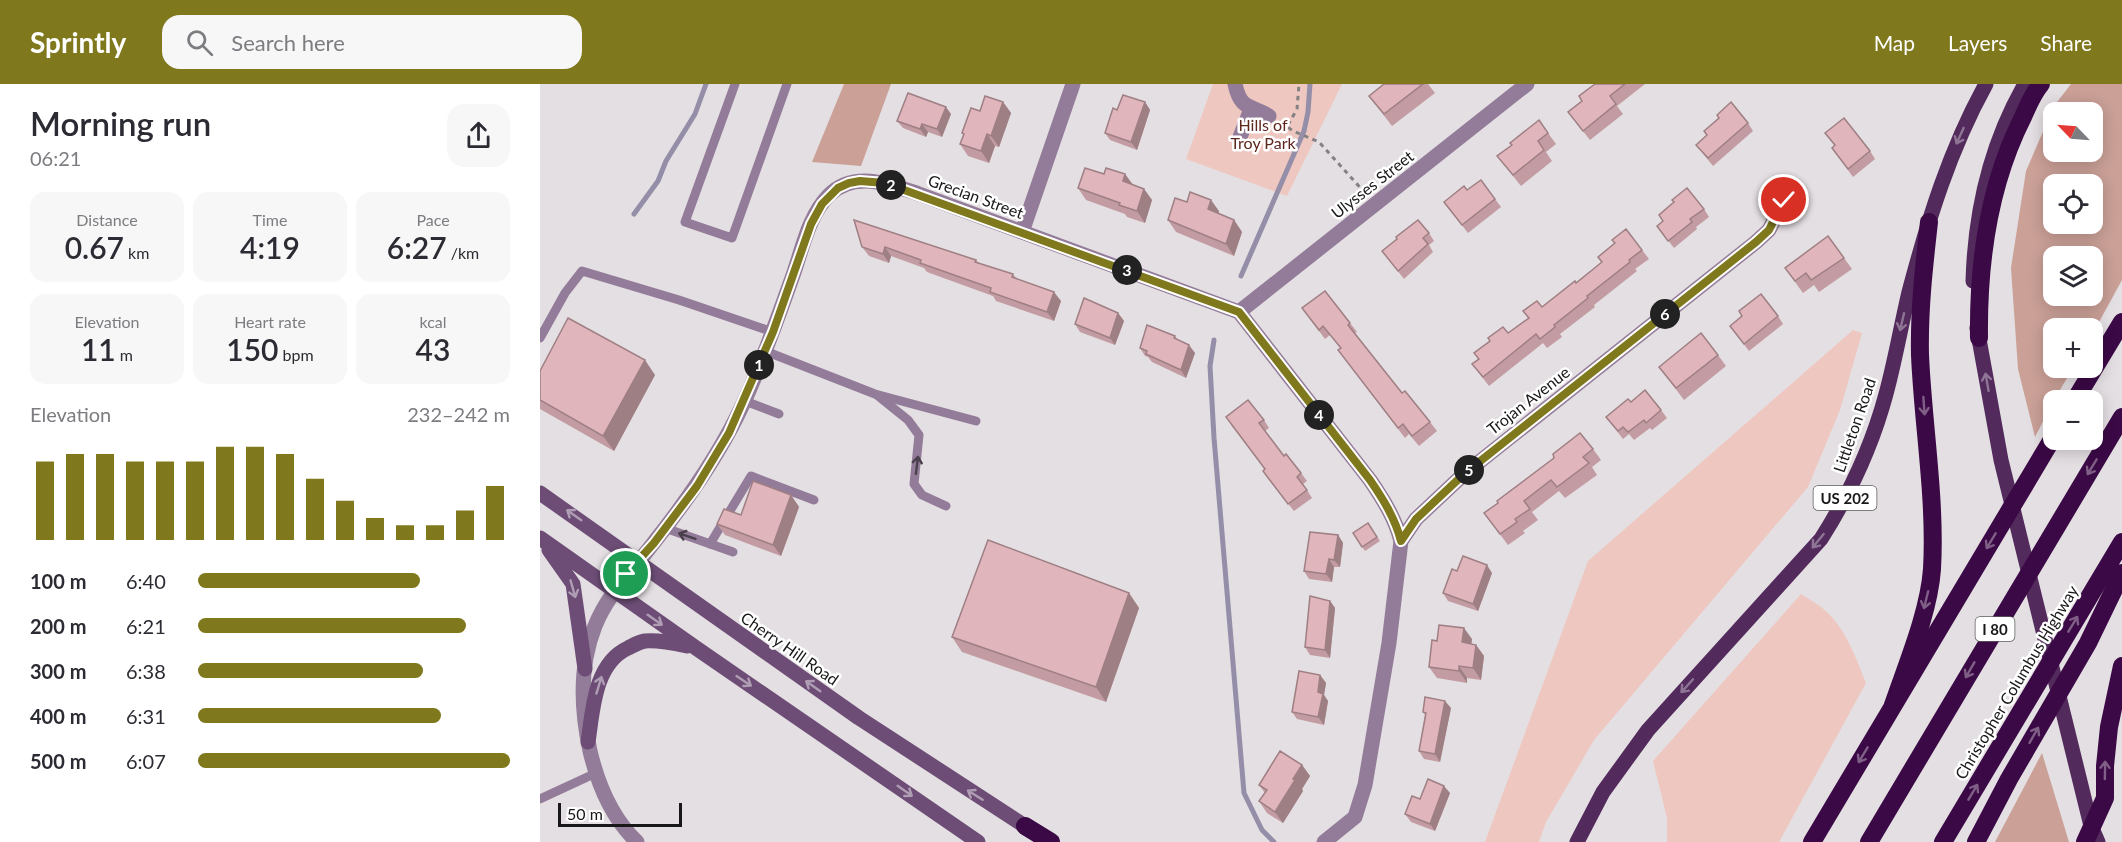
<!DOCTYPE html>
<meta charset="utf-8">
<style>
:root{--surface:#fff;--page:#f7f7f7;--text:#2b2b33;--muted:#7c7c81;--accent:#7f781d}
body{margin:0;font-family:Lato,sans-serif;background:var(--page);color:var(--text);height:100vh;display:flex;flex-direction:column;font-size:22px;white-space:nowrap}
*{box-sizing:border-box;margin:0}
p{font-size:20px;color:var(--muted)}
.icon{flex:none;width:33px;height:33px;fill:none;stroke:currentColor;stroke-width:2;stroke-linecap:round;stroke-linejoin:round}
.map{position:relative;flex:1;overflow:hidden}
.panel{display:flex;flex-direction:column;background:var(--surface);width:540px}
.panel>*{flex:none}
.needle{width:39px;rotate:295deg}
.fabs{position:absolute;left:1503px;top:18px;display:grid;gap:12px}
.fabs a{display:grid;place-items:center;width:60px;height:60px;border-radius:12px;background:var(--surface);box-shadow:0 3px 15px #0003;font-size:30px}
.scale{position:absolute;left:18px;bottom:15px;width:124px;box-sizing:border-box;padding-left:6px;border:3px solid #191819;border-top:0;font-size:16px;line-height:21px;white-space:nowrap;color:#191819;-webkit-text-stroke:4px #fff;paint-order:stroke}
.pin{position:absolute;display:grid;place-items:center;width:51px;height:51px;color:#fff;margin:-26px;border:3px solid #fff;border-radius:50%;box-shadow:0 2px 6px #0007}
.km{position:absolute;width:30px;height:30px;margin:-15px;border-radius:50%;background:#222;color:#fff;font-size:16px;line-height:30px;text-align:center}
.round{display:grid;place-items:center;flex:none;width:63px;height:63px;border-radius:18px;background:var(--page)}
.summary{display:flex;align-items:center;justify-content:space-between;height:102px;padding:0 30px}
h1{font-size:33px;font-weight:600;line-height:45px}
.stats{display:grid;grid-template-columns:repeat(3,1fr);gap:9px;height:102px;padding:6px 30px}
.stats div{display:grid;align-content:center;border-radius:15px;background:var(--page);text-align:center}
.stats b{font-size:30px;font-weight:600}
.stats small{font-size:16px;font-weight:400}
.stats p{font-size:16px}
.chart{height:168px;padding:12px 30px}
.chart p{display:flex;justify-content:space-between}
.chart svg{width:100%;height:108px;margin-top:6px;stroke:var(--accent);stroke-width:6}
ul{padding:0 30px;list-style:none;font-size:20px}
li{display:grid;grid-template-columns:96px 72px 1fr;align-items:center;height:45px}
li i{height:15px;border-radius:8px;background:var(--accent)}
header{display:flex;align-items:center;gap:36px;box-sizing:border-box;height:84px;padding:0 30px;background:var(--accent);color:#fff}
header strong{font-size:28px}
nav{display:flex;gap:33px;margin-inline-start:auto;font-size:21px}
.search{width:420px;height:54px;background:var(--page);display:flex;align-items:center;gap:15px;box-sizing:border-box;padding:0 21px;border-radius:18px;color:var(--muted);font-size:22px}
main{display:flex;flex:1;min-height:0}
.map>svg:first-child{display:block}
.green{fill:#eec8c0}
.forest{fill:#caa097;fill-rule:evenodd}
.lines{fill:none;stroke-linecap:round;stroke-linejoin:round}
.stream{stroke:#948ea8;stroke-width:5}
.path{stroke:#848183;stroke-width:3;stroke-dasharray:4.5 4.5;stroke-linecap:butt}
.lane{stroke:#937c99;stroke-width:9}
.street{stroke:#937c99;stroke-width:15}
.secondary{stroke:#6d4d76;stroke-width:15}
.primary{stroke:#522a5c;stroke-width:15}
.highway{stroke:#3b0946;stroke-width:18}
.wall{fill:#c29ca2}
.shaded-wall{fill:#9e7f84}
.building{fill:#e1b5bc;stroke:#9e7f84;stroke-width:1.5}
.oneway{stroke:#8f7595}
.oneway2{stroke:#805f87}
.oneway3{stroke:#4a404c}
.oneway4{stroke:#af9db4}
.route-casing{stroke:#fff;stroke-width:12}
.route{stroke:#7f781d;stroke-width:8}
.labels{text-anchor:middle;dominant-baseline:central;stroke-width:5;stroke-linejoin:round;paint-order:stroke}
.shield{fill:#fff;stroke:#5e5d5e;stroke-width:1.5}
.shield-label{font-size:15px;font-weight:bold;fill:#191819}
.park-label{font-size:16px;fill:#5d271d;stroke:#fff}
.street-label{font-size:16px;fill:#191819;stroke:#fff}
</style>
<header>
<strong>Sprintly</strong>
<div class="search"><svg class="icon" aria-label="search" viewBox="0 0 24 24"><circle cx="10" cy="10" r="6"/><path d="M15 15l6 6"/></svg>Search here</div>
<nav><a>Map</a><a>Layers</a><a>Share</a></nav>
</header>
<main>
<section class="panel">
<div class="summary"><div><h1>Morning run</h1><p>06:21</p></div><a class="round"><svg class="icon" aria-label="share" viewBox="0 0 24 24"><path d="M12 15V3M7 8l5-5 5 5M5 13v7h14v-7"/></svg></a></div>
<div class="stats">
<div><p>Distance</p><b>0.67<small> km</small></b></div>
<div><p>Time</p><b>4:19</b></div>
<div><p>Pace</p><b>6:27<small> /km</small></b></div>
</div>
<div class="stats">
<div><p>Elevation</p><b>11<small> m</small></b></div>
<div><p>Heart rate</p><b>150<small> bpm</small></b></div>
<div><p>kcal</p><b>43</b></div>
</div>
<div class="chart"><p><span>Elevation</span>232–242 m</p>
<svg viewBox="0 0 160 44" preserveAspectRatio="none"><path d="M5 44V12M15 44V9M25 44V9M35 44V12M45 44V12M55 44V12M65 44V6M75 44V6M85 44V9M95 44V19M105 44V28M115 44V35M125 44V38M135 44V38M145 44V32M155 44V22"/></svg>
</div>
<ul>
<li><b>100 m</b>6:40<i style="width:71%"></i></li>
<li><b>200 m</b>6:21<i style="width:86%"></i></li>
<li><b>300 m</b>6:38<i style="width:72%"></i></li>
<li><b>400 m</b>6:31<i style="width:78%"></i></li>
<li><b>500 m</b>6:07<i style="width:100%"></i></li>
</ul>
</section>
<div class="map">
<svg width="1582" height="758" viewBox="0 0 1582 758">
<rect width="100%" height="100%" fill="#e4dfe2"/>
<g class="green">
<polygon points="673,0 802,0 747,112 646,75"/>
<polygon points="1313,246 1322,249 1300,326 1268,403 1054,656 1006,738 999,758 945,758 1048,477"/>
<path d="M1261 510C1270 516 1280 521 1288 529 1307 548 1316 574 1326 599L1239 758H1127V734L1113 677Z"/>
</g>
<g class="forest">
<polygon points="304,0 351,0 321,82 272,78"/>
<path d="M1531 0H1582V196L1553 249 1552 244H1514V284H1533L1514 316 1495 353 1478 285 1471 184 1486 87 1514 22ZM1514 28H1552V68H1514ZM1514 100H1552V140H1514ZM1552 172V212H1514V172Z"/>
<polygon points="1502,669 1529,758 1455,758"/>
</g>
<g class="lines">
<g class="stream">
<polyline points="94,130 118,97 126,77 155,30 166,0"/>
<polyline points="701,192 764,47 768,28 770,0"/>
<polyline points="674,256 670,282 674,354 704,709 722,746 734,758"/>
</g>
<g class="path">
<polyline points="741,38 753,47 779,58 826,110"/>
<polyline points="748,41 757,25 759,0"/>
</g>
<g class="lane">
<polyline points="195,0 145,138 192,154 247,0"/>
<polyline points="0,254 25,209 42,187 139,216 233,248"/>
<polyline points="225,267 335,310 436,337"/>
<polyline points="337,311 368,336 379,351 374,400 382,411 406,422"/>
<polyline points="205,317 239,330"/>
<polyline points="125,444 193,468"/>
<polyline points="170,460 211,392 274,416"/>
<polyline points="0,715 56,689"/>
</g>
<g class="street">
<path d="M695 0C701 27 710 20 729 32"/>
<polyline points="700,53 711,25"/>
<polyline points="482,148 533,0"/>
<polyline points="699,228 987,0"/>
<path d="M97 758C71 733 58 701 50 667 41 626 39 582 55 542 68 509 94 485 115 457 149 414 180 370 203 320 222 279 237 236 252 194 262 167 268 132 289 111 314 86 350 100 379 110L699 228 830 396C843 415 855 434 861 457"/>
<polyline points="784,758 815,733 825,701 849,559 861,457 876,435 924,390 1216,158 1229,146 1244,116"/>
</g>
<g class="secondary">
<polyline points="0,409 319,634 485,742"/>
<polyline points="0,454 156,564 438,758"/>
<polyline points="9,466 33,500 45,585"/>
<path d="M48 658C53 626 54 580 88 564 94 561 99 558 105 557 119 556 133 559 147 562"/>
</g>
<g class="primary">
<path d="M1433 197C1435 128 1450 61 1485 0"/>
<polyline points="1437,244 1461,376 1551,742 1558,758"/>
<path d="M1037 758 1063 708 1108 646 1281 455C1309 411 1332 362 1346 310 1355 277 1361 242 1369 208 1388 136 1410 65 1446 0"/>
</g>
<g class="highway">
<path d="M1439 254C1438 179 1449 100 1483 33 1488 22 1493 9 1501 0"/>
<polyline points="1535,316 1582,238"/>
<path d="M1353 621C1367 580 1389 528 1392 485 1396 415 1383 341 1380 271 1379 226 1384 182 1389 138"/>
<polyline points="485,742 511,758"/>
<polyline points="1272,758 1514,352"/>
<polyline points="1329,758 1582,333"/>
<polyline points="1403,758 1582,458"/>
<polyline points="1436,758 1469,695 1548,559 1582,489"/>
<polyline points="1545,758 1565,714 1565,682 1569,643 1582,582"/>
</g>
</g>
<g class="wall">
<polygon points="844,0 888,0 895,9 852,42 829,12"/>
<polygon points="1055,0 1105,0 1077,22 1083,30 1050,56 1028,28 1042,17"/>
<polygon points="463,18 471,29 459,63 455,62 449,79 428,72 420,60 424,52 422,49 440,27"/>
<polygon points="605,18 610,26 597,66 570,56 565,49 577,26"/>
<polygon points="411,30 402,53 388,48 386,53 363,44 357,37"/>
<polygon points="1208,39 1213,47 1173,82 1156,61"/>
<polygon points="1008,49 1016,60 1006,68 1012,77 981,102 957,72"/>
<polygon points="1295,62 1330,67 1335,75 1313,93 1292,64"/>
<polygon points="564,90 585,90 593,101 604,105 612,116 605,139 587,133 585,130 546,116 538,104"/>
<polygon points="927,106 955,115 961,123 928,149 904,118"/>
<polygon points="647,118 679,127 678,130 694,136 702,148 694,172 636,148 628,136"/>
<polygon points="1164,125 1169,133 1156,143 1157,145 1134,164 1117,142"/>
<polygon points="314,136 436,176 439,179 473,190 476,194 521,217 514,237 456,217 453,212 387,188 384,184 351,172 349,179 329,172 322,163"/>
<polygon points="889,149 894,157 889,161 893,168 864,195 842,167 857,155"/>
<polygon points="1102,166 1109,175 1095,185 1097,187 1054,221 1055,223 1020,250 1022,253 1007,264 1003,259 949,302 939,289 932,280 938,275 934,269 968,249 988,234 983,227 1002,223 1036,199"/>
<polygon points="1304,174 1312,185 1279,208 1274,201 1263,209 1245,184"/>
<polygon points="762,224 810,239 817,248 815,249 862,309 890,338 897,347 879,362 869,350 865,354 805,275 800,264 790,251 785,255"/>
<polygon points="578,229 584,237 575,261 540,248 535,240"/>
<polygon points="1238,232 1243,240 1209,267 1190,242"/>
<polygon points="635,252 637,255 655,269 646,294 612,278 608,273 605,272 600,264"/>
<polygon points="1178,271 1186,282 1144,316 1119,283"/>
<polygon points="0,287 115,291 74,367 0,325"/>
<polygon points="1091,318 1121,326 1127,334 1112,346 1110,344 1094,356 1089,350 1083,355 1066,333"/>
<polygon points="724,336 729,344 725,347 744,372 761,389 767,397 763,400 772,414 754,427 728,395 723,387 725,385 691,341"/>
<polygon points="1053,365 1061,376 1052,383 1057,391 1025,414 1019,407 992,428 998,436 983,447 985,449 968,461 944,429"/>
<polygon points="251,411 259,423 241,472 185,451 177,440"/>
<polygon points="828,439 840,457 825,467 813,449"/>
<polygon points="798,451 803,459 800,483 794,483 792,498 769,495 764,487"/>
<polygon points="952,489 938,527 908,517 903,509"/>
<polygon points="589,509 599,524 566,618 422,568 412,553"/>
<polygon points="790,517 795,524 790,574 770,571 765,563"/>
<polygon points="932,555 931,560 936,561 944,572 941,596 927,594 927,599 897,594 889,583 897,557"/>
<polygon points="780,591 786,599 784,611 788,617 784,641 757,635 752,628"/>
<polygon points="911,624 900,678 884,675 879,667 885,631 883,628"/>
<polygon points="762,681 770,692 762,705 763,707 743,739 727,729 719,717 725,709 719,701"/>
<polygon points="910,709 895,747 871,738 865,730 880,715"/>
</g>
<g class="shaded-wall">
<polygon points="463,18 471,29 459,63 451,52"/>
<polygon points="605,18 610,26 597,66 591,58"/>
<polygon points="406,23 411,30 402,53 397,45"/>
<polygon points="382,40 388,48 386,53 380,45"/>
<polygon points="447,50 455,62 449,79 441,67"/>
<polygon points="585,90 593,101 583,97"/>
<polygon points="604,105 612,116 605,139 597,127"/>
<polygon points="671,116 679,127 676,137 668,125"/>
<polygon points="694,136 702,148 694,172 686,160"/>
<polygon points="345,163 351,172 349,179 343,170"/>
<polygon points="514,208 521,217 514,237 507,228"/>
<polygon points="578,229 584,237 575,261 570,254"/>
<polygon points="649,261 655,269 646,294 641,286"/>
<polygon points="105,276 115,291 74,367 63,352"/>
<polygon points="251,411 259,423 241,472 233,461"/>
<polygon points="798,451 803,459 800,483 794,476"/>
<polygon points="789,475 794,483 792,498 786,490"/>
<polygon points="947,481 952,489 938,527 933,520"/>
<polygon points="589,509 599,524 566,618 556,603"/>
<polygon points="790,517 795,524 790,574 785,566"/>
<polygon points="924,544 932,555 930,570 922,558"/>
<polygon points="936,561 944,572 941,596 933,584"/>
<polygon points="919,582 927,594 927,599 919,587"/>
<polygon points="780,591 786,599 784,611 788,617 784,641 778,633 778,608"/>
<polygon points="905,617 911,624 900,678 895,670"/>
<polygon points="762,681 770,692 762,705 763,707 743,739 735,728"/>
<polygon points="904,702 910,709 895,747 890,740"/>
</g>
<g class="building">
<polygon points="844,0 883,0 844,30 829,12"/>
<polygon points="1055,0 1085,0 1070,12 1076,20 1043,47 1028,28 1042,17 1039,12"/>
<polygon points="368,9 406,23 397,45 382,40 380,45 357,37"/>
<polygon points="583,11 605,18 591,58 565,49 573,24 577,26"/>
<polygon points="445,12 463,18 451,52 447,50 441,67 420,60 424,50 422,49 431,24 440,27"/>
<polygon points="1191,18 1208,39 1168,74 1156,61 1167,51 1164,47 1179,34 1177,31"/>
<polygon points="1304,34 1330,67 1308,85 1292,64 1295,61 1285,49"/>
<polygon points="999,36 1008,49 998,57 1004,66 973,91 957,72 972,61 970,59"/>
<polygon points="545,84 564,90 566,84 585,90 583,97 604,105 597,127 579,121 580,119 538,104"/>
<polygon points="941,96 955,115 922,141 904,118 924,102 927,106"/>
<polygon points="1147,104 1164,125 1150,135 1152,138 1128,157 1117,142 1123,137 1119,131 1134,118 1132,116"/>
<polygon points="650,108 671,116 668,125 694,136 686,160 628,136 635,114 647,118"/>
<polygon points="314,136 436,176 435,178 473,190 472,193 514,208 507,228 450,208 451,204 380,179 381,176 345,163 343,170 322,163"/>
<polygon points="878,136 889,149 883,154 888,160 858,187 842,167 857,155 856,153"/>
<polygon points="1086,145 1102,166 1089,176 1090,178 1047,212 1048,214 1014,241 1015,243 1000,255 996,250 943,293 932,280 939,275 934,269 950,257 948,254 963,243 968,249 989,234 983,227 997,217 1002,223 1035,197 1036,199 1062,178 1058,173 1075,159 1072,156"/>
<polygon points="1288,152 1304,174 1271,196 1266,189 1255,197 1245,184"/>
<polygon points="785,207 810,239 808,241 862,309 865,307 890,338 872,352 863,340 858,344 798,266 801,264 783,242 779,246 762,224"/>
<polygon points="1221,210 1238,232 1204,260 1190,242 1202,232 1199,227"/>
<polygon points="544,214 578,229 570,254 535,240"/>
<polygon points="28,234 105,276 63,352 0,316 0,287"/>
<polygon points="607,241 635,252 634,254 649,261 641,286 606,270 607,267 600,264"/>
<polygon points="1161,249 1178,271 1136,304 1119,283"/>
<polygon points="1105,306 1121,326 1106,339 1104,336 1088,348 1083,343 1078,347 1066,333 1088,315 1091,318"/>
<polygon points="708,316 724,336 719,339 744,372 746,370 761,389 757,393 767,406 748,420 723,387 725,385 686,333"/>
<polygon points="1040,349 1053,365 1043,373 1049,379 1017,403 1011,396 984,417 990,425 975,435 977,438 960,450 944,429 958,419 957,417 1014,374 1013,370"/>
<polygon points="213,397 251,411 233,461 177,440 184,425 201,431"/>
<polygon points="828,439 837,453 822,463 813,449"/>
<polygon points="770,448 798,451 794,476 789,475 786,490 764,487"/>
<polygon points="448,456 589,509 556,603 412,553"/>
<polygon points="923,472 947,481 933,520 903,509 912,485 917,487"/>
<polygon points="770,512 790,517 785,566 765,563"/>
<polygon points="899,541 924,544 922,558 936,561 933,584 919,582 919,587 889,583 892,556 897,557"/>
<polygon points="759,587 780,591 778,608 783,610 778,633 752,628"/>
<polygon points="885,613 905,617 895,670 879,667 886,629 883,628"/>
<polygon points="740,667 762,681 753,695 755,696 735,728 719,717 727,706 719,701"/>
<polygon points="888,695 904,702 890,740 865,730 872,712 880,715"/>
</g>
<defs><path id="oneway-shaft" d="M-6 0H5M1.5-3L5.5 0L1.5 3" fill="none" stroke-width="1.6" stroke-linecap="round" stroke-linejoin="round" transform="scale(1.5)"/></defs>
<g class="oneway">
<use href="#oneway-shaft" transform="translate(1420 52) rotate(114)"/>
<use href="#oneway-shaft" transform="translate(1362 238) rotate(103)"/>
<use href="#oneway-shaft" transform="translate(1447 298) rotate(-100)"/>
<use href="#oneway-shaft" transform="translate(1278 457) rotate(129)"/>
<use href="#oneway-shaft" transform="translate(1147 602) rotate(132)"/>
</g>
<g class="oneway2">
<use href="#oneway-shaft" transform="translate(1384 322) rotate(86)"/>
<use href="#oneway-shaft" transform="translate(1552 383) rotate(121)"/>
<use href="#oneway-shaft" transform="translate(1451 457) rotate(121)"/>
<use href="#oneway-shaft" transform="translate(1386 516) rotate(104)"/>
<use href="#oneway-shaft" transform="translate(1533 540) rotate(-59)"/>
<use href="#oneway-shaft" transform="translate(1430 586) rotate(120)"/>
<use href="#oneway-shaft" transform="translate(1494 651) rotate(-60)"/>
<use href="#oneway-shaft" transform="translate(1323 671) rotate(121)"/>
<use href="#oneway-shaft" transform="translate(1565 686) rotate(-89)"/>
<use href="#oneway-shaft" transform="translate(1433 708) rotate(-59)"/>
</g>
<g class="oneway3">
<use href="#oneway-shaft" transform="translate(377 381) rotate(-83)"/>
<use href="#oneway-shaft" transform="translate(147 452) rotate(-161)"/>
</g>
<g class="oneway4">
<use href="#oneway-shaft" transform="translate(34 431) rotate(-145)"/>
<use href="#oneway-shaft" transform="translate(33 505) rotate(74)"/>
<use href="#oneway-shaft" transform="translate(115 536) rotate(35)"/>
<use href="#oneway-shaft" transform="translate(204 597) rotate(34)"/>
<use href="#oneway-shaft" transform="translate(59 601) rotate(-73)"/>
<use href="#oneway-shaft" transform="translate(273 602) rotate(-145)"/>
<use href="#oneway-shaft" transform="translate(365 707) rotate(35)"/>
<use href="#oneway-shaft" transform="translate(435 711) rotate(-148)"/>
</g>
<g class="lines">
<g class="route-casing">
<path id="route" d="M86 490 114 459 157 402 189 349 233 248 271 140 282 120 298 104 309 99 320 97 345 99 699 228 830 396C843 415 855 434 861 457L876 435 924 390 1216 158 1229 146 1244 116"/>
</g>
<use href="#route" class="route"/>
</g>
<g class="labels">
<g class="shield">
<rect x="1273.5" y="402" width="63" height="24" rx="4.5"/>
<rect x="1435.5" y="533" width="39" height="24" rx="4.5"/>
</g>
<g class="shield-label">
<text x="1305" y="414">US 202</text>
<text x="1455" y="545">I 80</text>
</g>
<g class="park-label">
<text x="723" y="40">Hills of<tspan x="723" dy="18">Troy Park</tspan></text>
</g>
<g class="street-label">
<text transform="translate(832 100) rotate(-38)">Ulysses Street</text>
<text transform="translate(436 112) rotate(20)">Grecian Street</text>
<text transform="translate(988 316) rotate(-38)">Trojan Avenue</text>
<text transform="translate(1314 341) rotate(-71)">Littleton Road</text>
<text transform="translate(250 564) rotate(35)">Cherry Hill Road</text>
<text transform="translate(1476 598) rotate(-59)">Christopher Columbus Highway</text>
</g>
</g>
</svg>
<div class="fabs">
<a><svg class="needle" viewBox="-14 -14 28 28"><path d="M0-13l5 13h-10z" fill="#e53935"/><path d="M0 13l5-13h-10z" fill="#7c7c81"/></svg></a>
<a><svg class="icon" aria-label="locate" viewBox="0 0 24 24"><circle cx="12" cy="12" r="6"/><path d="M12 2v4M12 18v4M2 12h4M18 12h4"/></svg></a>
<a><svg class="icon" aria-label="layers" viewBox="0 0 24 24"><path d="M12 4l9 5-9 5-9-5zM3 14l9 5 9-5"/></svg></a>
<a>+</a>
<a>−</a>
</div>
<div class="scale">50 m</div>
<div class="pin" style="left:86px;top:490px;background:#1e9e55"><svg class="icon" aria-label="arrive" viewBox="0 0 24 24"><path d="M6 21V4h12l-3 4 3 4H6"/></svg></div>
<div class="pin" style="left:1244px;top:116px;background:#d93025"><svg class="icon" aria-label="check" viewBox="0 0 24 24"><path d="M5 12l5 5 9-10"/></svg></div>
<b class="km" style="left:219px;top:281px">1</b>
<b class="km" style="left:351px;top:101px">2</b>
<b class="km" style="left:587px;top:186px">3</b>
<b class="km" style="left:779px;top:331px">4</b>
<b class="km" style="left:929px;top:386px">5</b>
<b class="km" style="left:1125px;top:230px">6</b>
</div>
</main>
